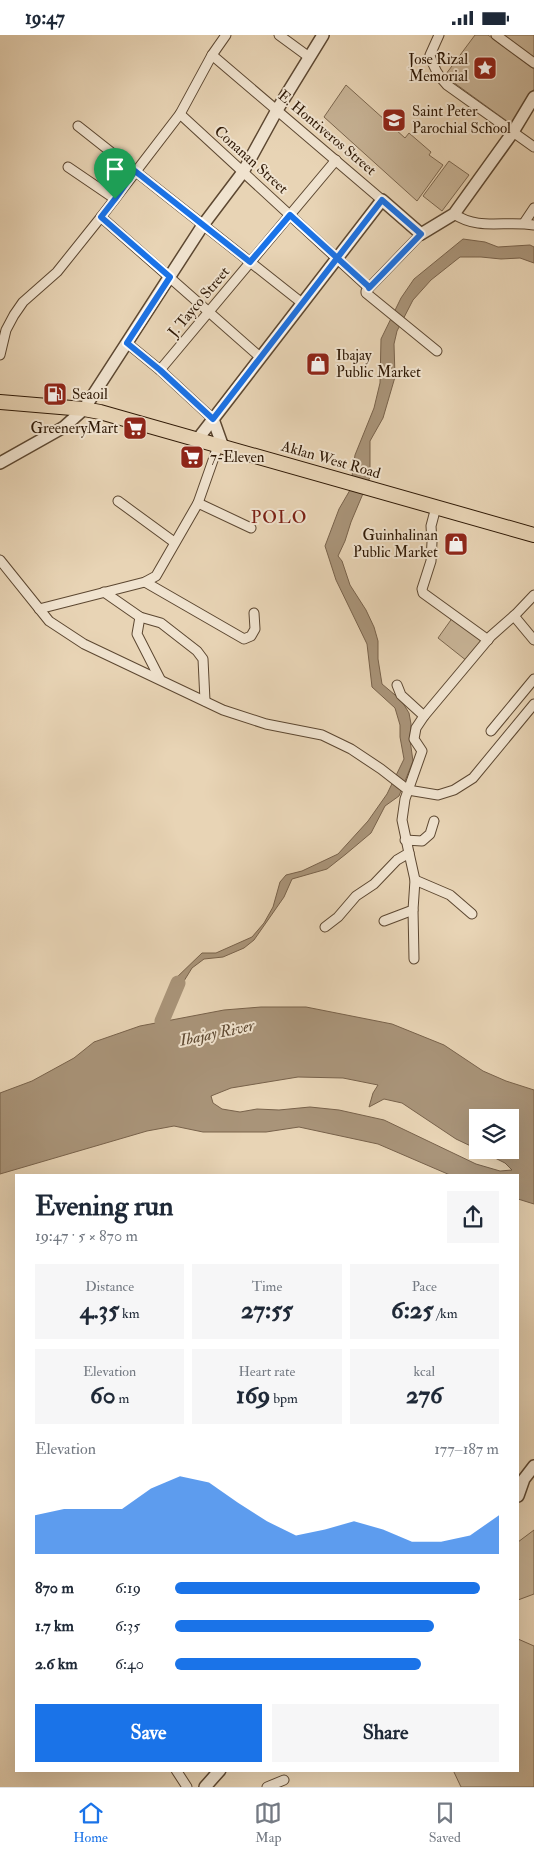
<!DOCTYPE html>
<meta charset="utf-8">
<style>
:root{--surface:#fff;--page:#f6f6f7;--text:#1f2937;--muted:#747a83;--line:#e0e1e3;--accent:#1a73e8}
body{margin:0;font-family:"IM FELL Double Pica",serif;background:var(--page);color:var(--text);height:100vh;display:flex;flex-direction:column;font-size:19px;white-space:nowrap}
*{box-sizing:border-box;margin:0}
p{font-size:16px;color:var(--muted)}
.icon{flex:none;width:28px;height:28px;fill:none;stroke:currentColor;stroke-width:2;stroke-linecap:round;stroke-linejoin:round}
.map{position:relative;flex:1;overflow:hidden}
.sheet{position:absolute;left:15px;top:1139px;width:504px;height:598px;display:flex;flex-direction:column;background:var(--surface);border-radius:0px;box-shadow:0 5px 20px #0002}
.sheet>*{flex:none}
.tools{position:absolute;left:469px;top:1074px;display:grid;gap:10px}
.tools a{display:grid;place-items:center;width:50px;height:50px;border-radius:0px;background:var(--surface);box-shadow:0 5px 20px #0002;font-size:25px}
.pin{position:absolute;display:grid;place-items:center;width:42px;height:42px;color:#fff;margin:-51px -21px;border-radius:50% 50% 50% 0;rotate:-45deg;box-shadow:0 0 5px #0007}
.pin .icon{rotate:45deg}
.round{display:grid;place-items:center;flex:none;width:52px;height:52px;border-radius:0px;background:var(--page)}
.summary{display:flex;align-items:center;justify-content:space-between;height:85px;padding:0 20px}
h1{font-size:28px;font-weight:700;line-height:38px}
.metrics{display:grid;grid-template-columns:repeat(3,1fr);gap:8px;height:85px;padding:5px 20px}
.metrics div{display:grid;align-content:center;border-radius:0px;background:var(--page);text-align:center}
.metrics b{font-size:25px;font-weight:700}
.metrics small{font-size:14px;font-weight:400}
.metrics p{font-size:14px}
.chart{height:140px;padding:10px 20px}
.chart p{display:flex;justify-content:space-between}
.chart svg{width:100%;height:90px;margin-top:5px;fill:var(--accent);opacity:.7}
.primary-button{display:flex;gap:10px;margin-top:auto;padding:10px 20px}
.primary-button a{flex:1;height:58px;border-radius:0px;background:var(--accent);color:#fff;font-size:20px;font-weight:700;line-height:58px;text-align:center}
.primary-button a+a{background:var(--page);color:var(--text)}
ul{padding:0 20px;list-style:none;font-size:16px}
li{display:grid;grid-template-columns:80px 60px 1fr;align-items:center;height:38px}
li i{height:12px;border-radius:6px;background:var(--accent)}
.status{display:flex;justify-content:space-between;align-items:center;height:35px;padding:0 25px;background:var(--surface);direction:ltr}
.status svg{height:14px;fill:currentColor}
.tab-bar{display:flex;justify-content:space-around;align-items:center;height:70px;border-top:1px solid var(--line);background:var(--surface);font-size:14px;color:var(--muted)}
.tab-bar a{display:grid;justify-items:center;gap:2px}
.tab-bar .active{color:var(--accent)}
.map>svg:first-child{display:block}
.green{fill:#c8b497;stroke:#7b664e}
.water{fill:#a99479;stroke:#78624b;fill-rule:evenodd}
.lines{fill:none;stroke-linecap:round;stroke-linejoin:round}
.river{stroke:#a99479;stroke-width:15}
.minor-casing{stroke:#5c4731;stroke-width:11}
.tertiary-casing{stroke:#5c4731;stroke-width:14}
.primary-casing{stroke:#2e1805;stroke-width:16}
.minor{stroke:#f0e3cf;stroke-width:9}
.tertiary{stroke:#f0e3cf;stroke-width:11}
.primary{stroke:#e8d4b5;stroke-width:14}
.route-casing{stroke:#fff;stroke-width:10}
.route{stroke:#1a73e8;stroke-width:6}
.labels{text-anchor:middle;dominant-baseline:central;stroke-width:4;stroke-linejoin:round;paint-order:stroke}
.poi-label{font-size:15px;fill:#2e1805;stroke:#f0e3cf;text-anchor:start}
.street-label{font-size:15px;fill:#2e1805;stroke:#f0e3cf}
.water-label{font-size:16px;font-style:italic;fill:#5f4a33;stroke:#f0e3cf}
.quarter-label{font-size:18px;letter-spacing:1px;fill:#7a1f14;stroke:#f0e3cf}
</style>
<div class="status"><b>19:47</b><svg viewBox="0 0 49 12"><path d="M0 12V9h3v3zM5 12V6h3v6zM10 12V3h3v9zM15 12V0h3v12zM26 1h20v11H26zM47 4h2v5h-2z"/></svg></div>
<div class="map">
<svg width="534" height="1752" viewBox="0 0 534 1752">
<rect width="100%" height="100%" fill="#e8d4b5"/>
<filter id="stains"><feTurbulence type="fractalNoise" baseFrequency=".004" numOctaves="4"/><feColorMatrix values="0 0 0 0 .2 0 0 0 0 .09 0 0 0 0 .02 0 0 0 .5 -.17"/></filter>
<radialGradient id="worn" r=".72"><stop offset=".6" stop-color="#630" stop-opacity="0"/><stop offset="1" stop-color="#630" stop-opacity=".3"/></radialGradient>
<g class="green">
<polygon points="475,0 488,0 534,34 534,54 511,89 453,47 446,39"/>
<polygon points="502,0 534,0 534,24"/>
<polygon points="346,50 405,103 409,98 431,117 429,120 443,130 417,166 324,82"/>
<polygon points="449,126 469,140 442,176 423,161"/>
<polygon points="453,582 484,605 467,626 438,603"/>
<polygon points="534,1495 534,1559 518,1565 518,1507"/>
<polygon points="518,1604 534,1611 534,1752 461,1752 453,1735 518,1735"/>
</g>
<g class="water">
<polygon points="463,204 485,207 498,212 530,210 534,212 534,228 520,223 501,224 481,222 460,222 431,245 413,265 397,296 394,309 395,342 383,383 370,406 370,442 351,487 345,506 338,521 342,526 350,550 366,575 374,592 378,606 378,624 382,649 401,665 409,678 411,689 410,705 413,726 399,761 385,771 371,798 346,819 327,834 292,844 284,862 254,905 244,913 223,922 204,924 192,933 171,967 168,968 174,945 202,918 216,918 252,902 264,888 273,872 280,847 286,840 302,836 338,819 368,786 387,759 404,724 400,702 400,690 395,673 372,652 367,609 336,545 325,511 339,474 350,455 355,420 374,373 380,348 381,304 401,263 414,244"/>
<path d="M261 972H306L392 989 444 1010 483 1036 506 1046 534 1055V1169L518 1164V1140H450L378 1109 299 1092 266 1097H203L174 1091 147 1096 0 1139V1058L32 1046 74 1023 94 1007 140 991 224 975ZM298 1042 343 1043 378 1050 373 1058 369 1072 384 1064 402 1068 456 1104 477 1114 478 1082H510V1115H479L505 1128 512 1135 500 1136 476 1129 384 1085 339 1075 310 1072 279 1075 257 1074 240 1077 222 1074 213 1068 211 1061 231 1053Z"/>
</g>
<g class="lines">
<polyline class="river" points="162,986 178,948"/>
<g class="minor-casing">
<g id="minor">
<polyline points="279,0 309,22"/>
<path d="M439 0 430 20C433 32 438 41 447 50L534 112"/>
<polyline points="496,0 534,28"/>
<polyline points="212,20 382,165"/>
<polyline points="180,79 369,253"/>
<polyline points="78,91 302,268"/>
<polyline points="68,132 115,164"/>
<path d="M454 179C479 196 505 185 534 190"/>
<polyline points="101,182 260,322"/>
<polyline points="524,188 534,173"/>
<polyline points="421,199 366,256 366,258 437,316"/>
<polyline points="127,308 160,335 213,384"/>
<polyline points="0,320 6,295 14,280 23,267 57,237 101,182 180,79 212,20 226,0"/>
<polyline points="160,335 336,125"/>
<polyline points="118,466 174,507"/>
<polyline points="198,468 251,493"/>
<polyline points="436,472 431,491 432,507 431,526 422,554 423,558 488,605"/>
<polyline points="0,525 49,586 84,609 223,675 266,689 322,700 351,714 381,734 408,755 438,760 454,755 473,743 534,669"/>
<polyline points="145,547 244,604 251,601 255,594 254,578"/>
<polyline points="104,557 140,582 161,588 197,616 203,624 205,666"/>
<polyline points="39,574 145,547 156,541 198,468 218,411"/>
<polyline points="514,581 534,605"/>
<polyline points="140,582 137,599 160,644"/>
<polyline points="397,650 401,660 424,681"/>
<polyline points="491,696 534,644"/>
<polyline points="405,805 422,806 430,799 434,786"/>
<polyline points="415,845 450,860 472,879"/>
<polyline points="413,875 414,924"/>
<polyline points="384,886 413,875 415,845 409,818"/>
<polyline points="325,892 338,882 356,861 374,849 397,825 409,818 402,785 405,764 422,716 414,704 416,693 424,681 491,601 516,579 534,560"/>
<polyline points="176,1735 187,1752"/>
<polyline points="267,1752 284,1745"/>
</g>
</g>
<g class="tertiary-casing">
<g id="tertiary">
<polyline points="213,384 223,412"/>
<polyline points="197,405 382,165 421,199 454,179 513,97 534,62"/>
<polyline points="0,428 64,392 84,374 203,190 243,137 277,75 323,0"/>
<polyline points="518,1461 524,1444 534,1431"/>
<polyline points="205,1752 220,1735"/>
</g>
</g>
<g class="primary-casing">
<polyline id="primary" points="0,367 84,374 100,377 534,500"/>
</g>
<use href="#minor" class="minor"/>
<use href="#tertiary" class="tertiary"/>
<use href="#primary" class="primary"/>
</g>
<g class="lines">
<g class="route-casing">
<path id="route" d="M115 164 101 182 170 242 127 308 160 335 213 384C269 311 326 238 382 165L421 199 369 253 368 251 290 180 250 227 135 136 115 164"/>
</g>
<use href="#route" class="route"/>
</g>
<defs>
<g id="sight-square" transform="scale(1.25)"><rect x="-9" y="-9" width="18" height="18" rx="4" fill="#8f2418" stroke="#f0e3cf"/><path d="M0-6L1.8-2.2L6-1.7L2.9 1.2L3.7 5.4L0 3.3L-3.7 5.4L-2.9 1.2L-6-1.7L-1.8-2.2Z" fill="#fff"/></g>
<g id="school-square" transform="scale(1.25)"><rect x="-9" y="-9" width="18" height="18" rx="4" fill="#8f2418" stroke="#f0e3cf"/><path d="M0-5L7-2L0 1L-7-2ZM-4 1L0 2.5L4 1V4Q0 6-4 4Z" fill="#fff"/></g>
<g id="shop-square" transform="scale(1.25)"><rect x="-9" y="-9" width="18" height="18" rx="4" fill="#8f2418" stroke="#f0e3cf"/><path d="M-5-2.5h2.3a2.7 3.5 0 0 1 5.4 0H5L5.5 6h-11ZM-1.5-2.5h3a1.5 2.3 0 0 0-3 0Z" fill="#fff"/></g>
<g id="fuel-square" transform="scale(1.25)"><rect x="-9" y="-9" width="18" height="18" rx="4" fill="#8f2418" stroke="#f0e3cf"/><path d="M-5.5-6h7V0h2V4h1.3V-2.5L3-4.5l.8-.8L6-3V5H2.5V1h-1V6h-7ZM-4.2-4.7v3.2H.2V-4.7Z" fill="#fff"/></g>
<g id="supermarket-square" transform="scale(1.25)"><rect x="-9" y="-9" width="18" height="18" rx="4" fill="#8f2418" stroke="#f0e3cf"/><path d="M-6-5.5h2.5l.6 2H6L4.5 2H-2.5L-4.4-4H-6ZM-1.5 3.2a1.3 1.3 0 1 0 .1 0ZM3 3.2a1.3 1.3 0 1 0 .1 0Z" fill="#fff"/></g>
</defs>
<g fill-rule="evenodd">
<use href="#sight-square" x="485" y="33"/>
<use href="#school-square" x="394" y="85"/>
<use href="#shop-square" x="318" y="329"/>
<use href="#fuel-square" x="55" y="359"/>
<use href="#supermarket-square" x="135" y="393"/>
<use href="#supermarket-square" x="192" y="422"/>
<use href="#shop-square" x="456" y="509"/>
</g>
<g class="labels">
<g class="poi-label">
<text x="468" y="24" text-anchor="end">Jose Rizal<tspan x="468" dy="17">Memorial</tspan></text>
<text x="412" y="76">Saint Peter<tspan x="412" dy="17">Parochial School</tspan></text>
<text x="336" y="320">Ibajay<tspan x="336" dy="17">Public Market</tspan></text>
<text x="72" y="359">Seaoil</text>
<text x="118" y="393" text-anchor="end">GreeneryMart</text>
<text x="210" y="422">7-Eleven</text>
<text x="438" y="500" text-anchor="end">Guinhalinan<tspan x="438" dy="17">Public Market</tspan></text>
</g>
<g class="street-label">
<text transform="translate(327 98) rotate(40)">E. Hontiveros Street</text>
<text transform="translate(251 125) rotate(42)">Conanan Street</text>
<text transform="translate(199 267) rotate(-50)">J. Tayco Street</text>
<text transform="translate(331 425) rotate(16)">Aklan West Road</text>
</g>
<g class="water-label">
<text transform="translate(217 998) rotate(-12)">Ibajay River</text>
</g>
<g class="quarter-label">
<text x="279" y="482">POLO</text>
</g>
</g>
<rect width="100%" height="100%" filter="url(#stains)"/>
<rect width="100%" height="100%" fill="url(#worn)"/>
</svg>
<div class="tools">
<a><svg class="icon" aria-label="layers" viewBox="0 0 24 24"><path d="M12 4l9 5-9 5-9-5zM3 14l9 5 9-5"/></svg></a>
</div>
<div class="pin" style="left:115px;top:164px;background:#1e9e55"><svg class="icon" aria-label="arrive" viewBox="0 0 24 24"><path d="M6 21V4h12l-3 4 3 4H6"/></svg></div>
<section class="sheet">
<div class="summary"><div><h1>Evening run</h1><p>19:47 · 5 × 870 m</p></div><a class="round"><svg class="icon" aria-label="share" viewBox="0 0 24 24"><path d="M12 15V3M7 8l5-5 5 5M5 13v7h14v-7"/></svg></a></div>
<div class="metrics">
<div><p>Distance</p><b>4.35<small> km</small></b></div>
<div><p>Time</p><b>27:55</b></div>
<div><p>Pace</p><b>6:25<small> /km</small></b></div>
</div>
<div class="metrics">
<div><p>Elevation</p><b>60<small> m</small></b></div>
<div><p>Heart rate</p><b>169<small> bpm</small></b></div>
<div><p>kcal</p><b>276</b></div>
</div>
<div class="chart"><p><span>Elevation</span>177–187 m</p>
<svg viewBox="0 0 160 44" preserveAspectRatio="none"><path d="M0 44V25L10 22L20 22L30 22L40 12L50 6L60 9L70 19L80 28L90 35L100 32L110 28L120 32L130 38L140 38L150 35L160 25V44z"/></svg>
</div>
<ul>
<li><b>870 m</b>6:19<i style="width:94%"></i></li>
<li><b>1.7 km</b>6:35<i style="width:80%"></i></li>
<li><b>2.6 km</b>6:40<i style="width:76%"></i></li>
</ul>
<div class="primary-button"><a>Save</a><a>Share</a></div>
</section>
</div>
<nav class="tab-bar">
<a class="active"><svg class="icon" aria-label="home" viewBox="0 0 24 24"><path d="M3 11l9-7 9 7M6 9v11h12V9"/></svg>Home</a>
<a><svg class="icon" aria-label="map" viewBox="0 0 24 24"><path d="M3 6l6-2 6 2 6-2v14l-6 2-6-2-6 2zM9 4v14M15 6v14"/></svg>Map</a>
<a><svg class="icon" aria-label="saved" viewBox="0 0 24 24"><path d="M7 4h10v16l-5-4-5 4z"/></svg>Saved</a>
</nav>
